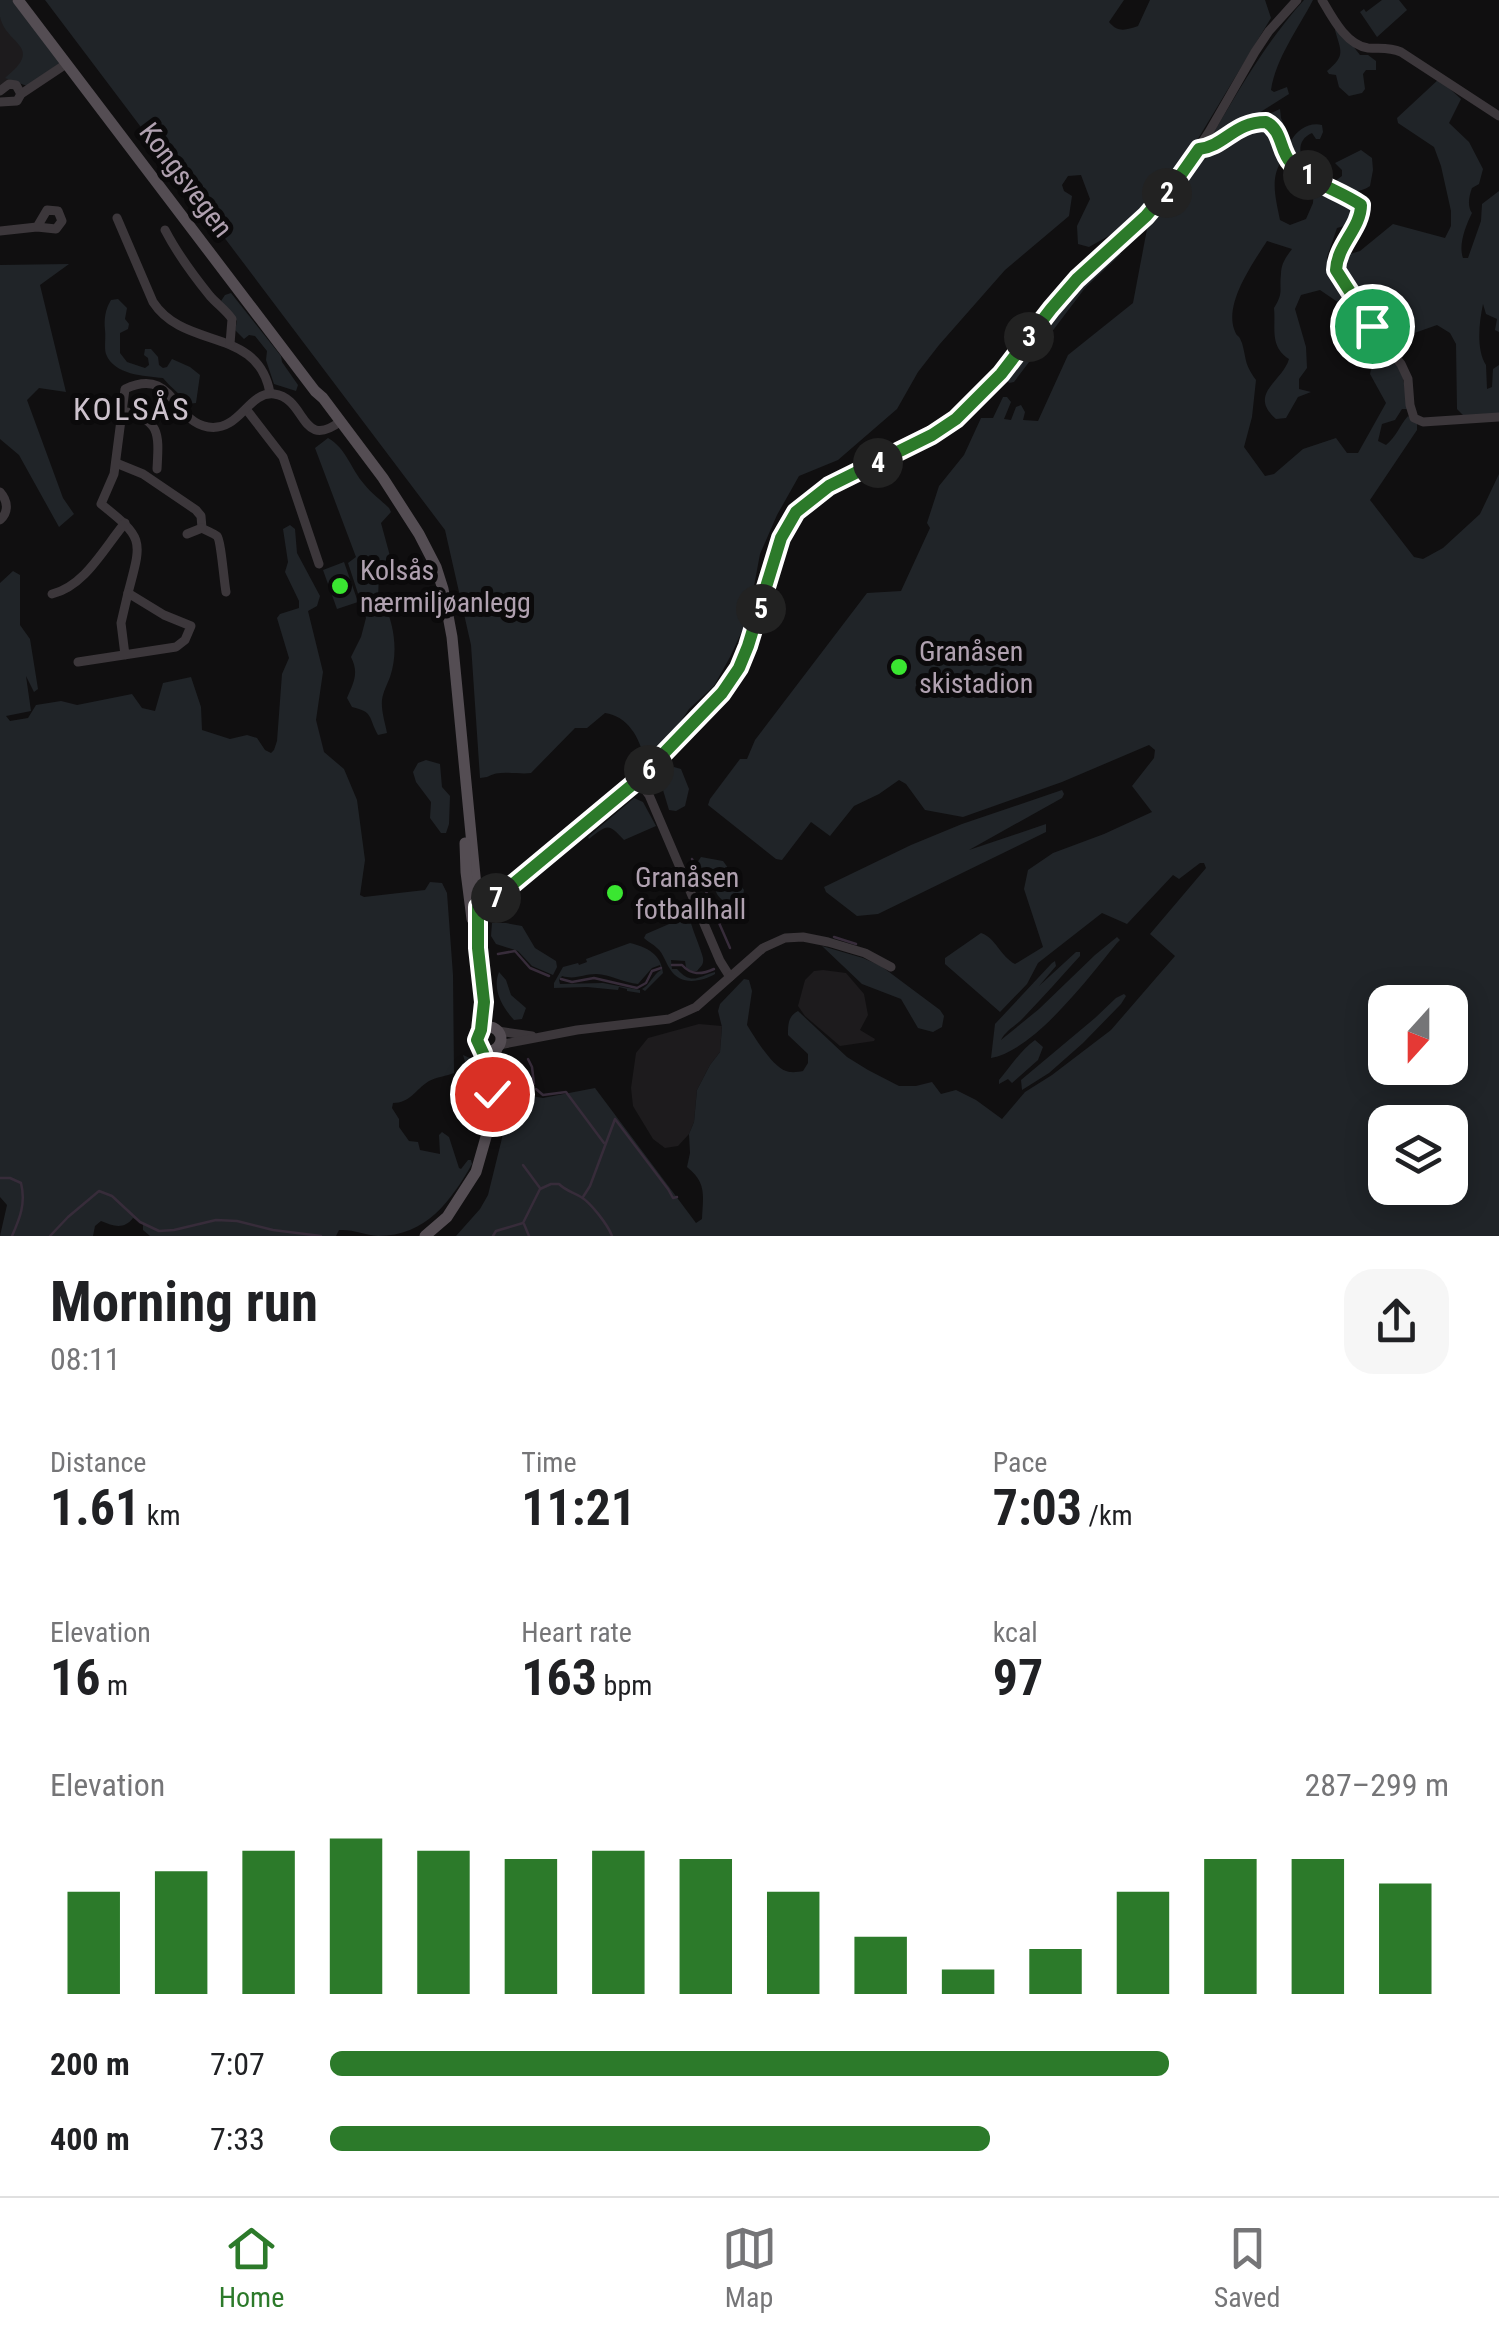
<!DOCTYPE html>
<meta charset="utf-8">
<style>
:root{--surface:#fff;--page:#f6f6f6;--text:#202124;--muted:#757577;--line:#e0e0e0;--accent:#2c7a2a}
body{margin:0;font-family:"Roboto Condensed",sans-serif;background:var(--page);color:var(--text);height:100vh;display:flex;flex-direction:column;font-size:38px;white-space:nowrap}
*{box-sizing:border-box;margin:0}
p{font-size:32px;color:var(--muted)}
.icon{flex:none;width:55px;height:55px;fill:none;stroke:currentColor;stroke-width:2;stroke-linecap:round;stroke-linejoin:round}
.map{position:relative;height:1236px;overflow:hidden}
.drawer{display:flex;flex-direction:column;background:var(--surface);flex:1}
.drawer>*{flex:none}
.needle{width:65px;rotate:201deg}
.fabs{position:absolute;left:1368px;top:985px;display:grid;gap:20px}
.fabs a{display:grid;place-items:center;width:100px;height:100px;border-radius:20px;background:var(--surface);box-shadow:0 5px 25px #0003;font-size:50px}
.pin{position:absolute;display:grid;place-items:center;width:85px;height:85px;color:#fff;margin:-42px;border:5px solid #fff;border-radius:50%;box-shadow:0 2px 10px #0007}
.km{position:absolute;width:50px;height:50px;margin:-25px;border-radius:50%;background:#222;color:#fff;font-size:28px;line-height:50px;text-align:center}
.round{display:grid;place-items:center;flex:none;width:105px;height:105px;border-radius:30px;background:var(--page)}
.summary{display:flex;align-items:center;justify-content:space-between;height:170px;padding:0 50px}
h1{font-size:55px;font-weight:700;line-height:75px}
.metrics{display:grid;grid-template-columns:repeat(3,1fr);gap:15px;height:170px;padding:10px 50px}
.metrics div{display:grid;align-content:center}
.metrics b{font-size:50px;font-weight:700}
.metrics small{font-size:28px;font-weight:400}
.metrics p{font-size:28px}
.chart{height:280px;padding:20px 50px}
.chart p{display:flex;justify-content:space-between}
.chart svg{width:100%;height:180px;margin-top:10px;stroke:var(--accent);stroke-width:6}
ul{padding:0 50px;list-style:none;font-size:32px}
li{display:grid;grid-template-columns:160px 120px 1fr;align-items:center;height:75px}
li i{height:25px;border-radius:12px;background:var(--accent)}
.dock{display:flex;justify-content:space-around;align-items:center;height:140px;border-top:2px solid var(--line);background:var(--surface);font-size:28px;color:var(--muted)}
.dock a{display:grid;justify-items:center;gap:5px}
.dock .current{color:var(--accent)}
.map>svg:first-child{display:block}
.built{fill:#1d1b1d}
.green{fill:#202428;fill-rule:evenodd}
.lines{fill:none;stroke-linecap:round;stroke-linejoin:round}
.stream{stroke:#372c3a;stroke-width:2.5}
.minor{stroke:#3c373b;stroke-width:9}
.major{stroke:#544d53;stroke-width:11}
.route-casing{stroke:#fff;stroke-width:20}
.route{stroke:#2c7a2a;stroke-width:12}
.poi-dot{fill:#3ae631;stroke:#0b0a0b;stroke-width:4}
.labels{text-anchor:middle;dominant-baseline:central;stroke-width:10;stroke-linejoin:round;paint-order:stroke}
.street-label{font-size:28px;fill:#b0a1b0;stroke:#0b0a0b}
.poi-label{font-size:28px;fill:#b0a1b0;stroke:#0b0a0b;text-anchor:start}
.quarter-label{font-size:32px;letter-spacing:2.5px;fill:#cdc2cd;stroke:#0b0a0b}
</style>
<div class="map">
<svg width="1499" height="1236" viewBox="0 0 1499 1236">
<rect width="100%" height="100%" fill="#100f10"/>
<g class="built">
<polygon points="0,17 32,63 0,86"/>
<polygon points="823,970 846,973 864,994 868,1015 860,1030 875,1039 874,1041 840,1046 805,1016 798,1006 805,980 814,971"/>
<polygon points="699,1024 722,1026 720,1052 710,1065 697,1090 694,1122 689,1134 678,1146 665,1148 653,1139 633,1106 631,1088 636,1053 648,1038"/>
</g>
<g class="green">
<path d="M0 0H12L60 63 27 86 5 78C45 46 7 46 0 17 0 11 0 6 0 0Z"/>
<path d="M45 0H1124L1109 22C1118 33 1126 30 1138 26L1150 0H1265L1271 18 1190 152 1162 192 1135 221 1089 247 1078 244 1077 226 1090 199 1081 175 1068 176 1062 185 1064 191 1072 196 1069 216 1005 270 939 345 918 372 897 409 838 460 799 476 777 515 760 554 748 618 730 657 714 686 689 709 665 745 651 759H644C640 737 627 716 605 713L587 728H575L531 773C517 775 500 769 487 777L480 778 471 645 445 530Z"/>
<path d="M1304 0H1313C1298 29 1276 58 1271 90L1274 92 1287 87 1289 94 1216 140 1208 142C1238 92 1265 43 1304 0Z"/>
<polygon points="1382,0 1399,0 1407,10 1377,37 1360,12 1364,9 1366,12"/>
<path d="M1339 28 1360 55H1368L1376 61V70H1366L1363 74 1365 89 1362 93 1349 96 1339 87 1336 75 1329 74 1327 71C1346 55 1341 52 1335 30Z"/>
<path d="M1439 79 1461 99 1449 123 1469 142 1483 169 1479 184 1472 188C1469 196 1467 206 1472 213 1466 225 1458 245 1463 258H1468L1481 221 1482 204 1499 191V332L1495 330 1497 319 1486 314 1483 304C1479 323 1476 349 1486 365L1487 389 1492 387 1493 369 1499 365V416H1464L1457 409 1456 344 1450 333 1437 325 1389 342 1383 337 1375 320 1340 266 1347 248 1350 254 1360 251 1393 224 1445 238 1451 226V211L1441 166 1434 147 1398 123 1397 118Z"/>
<path d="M1280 109 1281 118 1291 141C1297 130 1309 122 1322 125L1323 132 1320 139H1316L1312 133C1296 140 1299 155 1306 169L1303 168C1297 161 1290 155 1287 148 1279 133 1280 119 1262 117Z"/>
<path d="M1265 126 1275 136 1283 159C1269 177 1276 199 1280 220L1290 225 1306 219 1313 203 1314 184 1351 202 1357 208 1351 224 1337 228 1327 257 1329 266 1352 299 1360 315 1368 352 1361 355 1356 347 1345 307 1320 290 1301 295 1295 309 1306 347 1307 368 1299 379V389L1311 392 1298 397 1286 418 1276 419C1247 394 1283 381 1289 359 1269 346 1276 328 1274 308 1284 292 1279 291 1281 274 1281 264 1286 257 1292 249L1267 241C1253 263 1225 302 1234 329 1238 340 1238 332 1242 343 1247 361 1244 363 1256 380L1252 417 1244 447 1265 476 1274 474 1303 449 1336 438 1347 453H1358L1386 403 1370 374 1375 352 1372 339 1376 340 1401 368 1409 409H1402L1395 420 1382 424 1378 441 1386 445C1397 436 1399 426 1408 416L1417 424V430L1370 500 1414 557 1423 559 1443 548 1480 514 1499 474V1236H456L480 1209 488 1195 503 1134 518 1122 519 1115 531 1096 543 1098 595 1088 696 1223 702 1219C703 1195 707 1183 687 1167L690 1153 689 1134 694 1122 697 1090 710 1065 720 1052 722 1027 718 1011 720 1004 744 979 749 980 752 991 747 1025C755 1038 772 1066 786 1071 791 1073 798 1072 803 1071L808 1063V1054L788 1035C788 1025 788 1016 798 1011L847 1057 868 1070 899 1086H916L932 1082 941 1094 956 1090 976 1100 1002 1119 1025 1092 1052 1075 1111 1030 1175 956 1150 934 1206 868 1204 863H1200L1179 879 1173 875 1127 924 1102 913 1038 963 1027 984 1000 1012 945 964V958L981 933C996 938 1000 956 1015 964L1043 947 1024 889 1028 870 1053 853 1104 834 1152 812 1132 786 1154 758 1155 750 1149 745 1062 782 963 817 925 810 906 784 899 780 879 794 854 806 830 836 811 822 782 860 776 859 708 805 710 799 740 759H747L755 740 867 593 901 591 930 528 927 523 939 486 964 455 981 418H993L1003 397H1007L1011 402 1004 419 1011 420 1016 407 1021 405 1025 412 1023 420 1038 421 1068 355 1133 303 1147 229 1194 164 1253 127ZM1385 1002H1450V1068H1385ZM1385 1122H1450V1188H1385Z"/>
<path d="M1361 150 1372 158 1373 170 1370 186C1357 195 1344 191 1330 185L1342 176V170L1335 163Z"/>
<polygon points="1116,251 1121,254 1085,288 1014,382 1009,383 1006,377 1009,371 1075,288"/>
<polygon points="69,264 40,285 66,392 39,388 27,400 63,498 74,514 59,527 19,455 0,439 0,265"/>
<polygon points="231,293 281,356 282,362 298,385 296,391 274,384 266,360 267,351 255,336 249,335 244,339 235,330 237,321 221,301 225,295"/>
<path d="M118 299 127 308 125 319 129 324 128 329 120 333V353L127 362 145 368 149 365 148 358 144 355 145 349H151L158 357 159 365 163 368 167 367 172 359 190 367 200 375 196 403 187 404C181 394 171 388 163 378 144 376 114 375 106 354 104 348 106 338 105 330 104 319 105 310 111 300Z"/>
<path d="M328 438C346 448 351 469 364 484 371 493 381 500 389 508L391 512 381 523 390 556 379 570 378 602 384 604C395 626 398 654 390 677 387 685 383 692 382 700 381 711 385 722 387 733L378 735C368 717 374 712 352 707L347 698C354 682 359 673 351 657L361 637 366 618 348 563 356 557 315 448Z"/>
<path d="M290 525 295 529 297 553 320 596 317 606 308 611 323 672 316 720 324 752 344 769 357 800 365 860 360 895 364 897 425 890 430 882 442 883 447 893 453 975 454 1073C447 1076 436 1077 429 1081 415 1090 410 1103 393 1103L392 1108 399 1119V1127L409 1141 418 1142 420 1150 440 1154 439 1135 442 1132 449 1137 459 1168 461 1169 468 1160H471L472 1164C451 1201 426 1236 378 1236 365 1235 353 1229 339 1230L336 1236H150L143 1230V1223L133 1218C124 1230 113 1226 101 1221L95 1226 93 1236H0L7 1205 0 1197V583L13 571 20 575V625L30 639 38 689 34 692 26 676 31 711 6 716 10 721 28 718 36 705 61 701 77 705 132 694 142 708 155 711 163 683 191 677 201 707 202 730 230 739 247 735 257 738 265 750 271 753 274 750 277 741 282 674 289 658 277 618 280 614 299 608V601L285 572 288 562 283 529Z"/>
<polygon points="344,562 358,602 337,609 323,570"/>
<polygon points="426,760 440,764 442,787 450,796 449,824 446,833 441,833 430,818 431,802 416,782 413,772 418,763"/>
<polygon points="674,767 681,769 689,789 685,806 676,811 669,810 660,780 666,770"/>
<polygon points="1062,790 1064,794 1062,798 969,850 1046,824 1046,832 878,914 857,916 826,892 824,887 911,845 962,824"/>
<path d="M634 798 643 802 656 826 624 840C608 823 608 824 589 839L588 837Z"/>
<path d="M701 857 723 861 744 890 743 895 737 899 739 906 734 909C727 903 716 898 715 888L705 880 697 863Z"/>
<path d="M683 918 691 923C693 931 702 952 703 958 704 965 701 966 697 971H689L686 967 685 961 671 960 672 969H677C692 986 699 976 715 972V974C701 982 680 986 670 969 665 962 664 954 657 948 653 944 648 942 644 938L646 934Z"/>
<polygon points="492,923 506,923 522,926 535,948 556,961 557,967 553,975 532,966 518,951 496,944 491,936"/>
<path d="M1117 937 1120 940 1117 943C1089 977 1035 1050 991 1058L995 1024 1052 963 1055 961 1056 966 1039 986 1076 952H1080V956C1061 977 1043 997 1024 1017 1016 1026 1006 1030 1001 1040L1039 1009 1095 955Z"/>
<path d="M630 943C647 947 661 954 663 973L645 991 642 989C651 984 652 975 661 970L660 965 652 968 638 984C624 983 610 974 596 974 583 974 576 980 562 976L559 980 560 984 603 983 640 990V993L627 991V989L619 987 618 990 587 987 554 988V983L563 967 578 963 579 965 587 962 586 959Z"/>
<polygon points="822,946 863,958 881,966 940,1010 944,1016 942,1027 933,1032 918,1028 901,999 862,984"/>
<path d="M499 972 506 980 511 995 526 1008 522 1019 514 1020C502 1007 492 989 499 972Z"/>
<polygon points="1124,994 1126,996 1121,1004 1083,1043 1049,1073 1022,1090 1021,1080 1095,1018 1116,998"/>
<path d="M1035 1040 1043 1047 1038 1060 1012 1083 1008 1079 999 1084V1080C1011 1066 1020 1051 1035 1040Z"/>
<path d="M463 1055 479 1062C481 1081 487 1108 477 1125L473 1124 470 1114 471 1081Z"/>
</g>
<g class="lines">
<g class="stream">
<polyline points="692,859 711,903"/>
<polyline points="716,916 730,948"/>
<polyline points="834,937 856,944"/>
<polyline points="498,954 515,951 530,968 549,976"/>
<path d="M672 965H682C691 975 701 975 714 969"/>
<polyline points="561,979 572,982 594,978 637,988 646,983 652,971 661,968"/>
<polyline points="528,1059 532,1067 534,1084"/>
<polyline points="536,1089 543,1095 566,1092 604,1143"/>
<polyline points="523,1165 540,1188"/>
<path d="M0 1178H10L21 1183C26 1203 20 1218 12 1236"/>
<polyline points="583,1197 590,1186 615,1119 668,1189 673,1198 677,1197"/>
<polyline points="524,1224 529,1236"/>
<polyline points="50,1236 68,1217 99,1191 112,1196 140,1222 159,1231 174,1230 216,1220 237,1221 273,1230 321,1236"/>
<path d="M493 1236 496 1231 523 1223 540 1189 551 1184H559C566 1191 573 1192 581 1197 591 1203 608 1225 612 1236"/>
</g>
<g class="minor">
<path d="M1322 0C1332 17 1346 45 1368 48 1380 49 1389 47 1401 52L1499 116"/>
<polyline points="0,91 9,84 16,85 21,94"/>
<polyline points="0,102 17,101 21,94 66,64"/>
<path d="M1199 149C1226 146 1244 111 1274 126 1279 136 1281 147 1286 157 1299 181 1340 190 1361 205 1361 227 1337 244 1335 270L1380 339 1401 364 1408 379 1410 405 1414 418 1423 422 1499 417"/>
<path d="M117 218 153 302C185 351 258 326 270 393"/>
<path d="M165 230C177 253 193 275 210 296 217 304 226 310 232 319L230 344"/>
<polyline points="0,231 37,227 56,229 62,221 58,211 47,210 37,227"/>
<polyline points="246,409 283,457 319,564"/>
<path d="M122 411C161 419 159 434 157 469"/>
<path d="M116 463 143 474 196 510 201 516 202 528C207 531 213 533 217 536 221 540 224 582 226 592"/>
<path d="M0 492C8 501 9 512 0 520"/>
<polyline points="187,534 202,528"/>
<path d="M128 593C142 540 145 539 101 504L114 474 125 389C174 366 172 421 208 427 240 432 248 391 274 394 307 398 300 452 341 421"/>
<path d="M52 594C85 586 104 548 125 523"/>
<polyline points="78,662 176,647 185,640 191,626 164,615 128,593 121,623 125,655"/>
<polyline points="638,780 649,795 720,961 730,977"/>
<polyline points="473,908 486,905 495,899 638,780 722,693 739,668 748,647 781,538 797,512 829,486 932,435 955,419 982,395 1001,374 1070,287 1146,216 1180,176 1209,132 1255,52 1269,31 1297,0"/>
<polyline points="498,1031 532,1036"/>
<polyline points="499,1045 577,1030 669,1019 696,1007 763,948 785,938 803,937 828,942 865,953 891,967"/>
</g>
<g class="major">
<polyline points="18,0 315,391 323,398 383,478 419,534 436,567 443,589 452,637 478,907 479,948 484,1002 481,1030"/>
<polyline points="465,843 466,872 472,919"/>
<circle cx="489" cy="1039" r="12"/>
<polyline points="425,1236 447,1217 476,1172 490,1123 491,1075 497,1048"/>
</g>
</g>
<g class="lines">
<g class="route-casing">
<path id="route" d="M492 1094C491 1074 486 1057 477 1040L481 1030 484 1002 478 948V907L495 899 638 780 722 693 739 668 748 646 781 538 796 512 829 486 932 435 956 419 1001 374 1051 309 1077 279 1146 216 1180 176 1199 149C1225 146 1234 122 1266 122 1283 131 1279 150 1291 163 1310 183 1339 190 1361 205 1361 228 1337 245 1336 270L1372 326"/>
</g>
<use href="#route" class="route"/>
</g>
<g class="poi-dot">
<circle cx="340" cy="586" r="10"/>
<circle cx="899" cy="667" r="10"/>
<circle cx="615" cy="893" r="10"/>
</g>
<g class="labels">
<g class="street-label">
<text transform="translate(186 180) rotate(53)">Kongsvegen</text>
</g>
<g class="poi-label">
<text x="360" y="570">Kolsås<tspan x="360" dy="32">nærmiljøanlegg</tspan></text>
<text x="919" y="651">Granåsen<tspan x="919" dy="32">skistadion</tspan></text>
<text x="635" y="877">Granåsen<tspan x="635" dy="32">fotballhall</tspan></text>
</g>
<g class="quarter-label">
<text x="132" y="409">KOLSÅS</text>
</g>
</g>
</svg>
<div class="fabs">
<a><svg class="needle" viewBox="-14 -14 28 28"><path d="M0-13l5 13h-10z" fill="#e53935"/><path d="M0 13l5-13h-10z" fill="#757577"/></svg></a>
<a><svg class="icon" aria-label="layers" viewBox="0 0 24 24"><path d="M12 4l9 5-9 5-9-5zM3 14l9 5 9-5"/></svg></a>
</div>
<div class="pin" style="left:1372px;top:326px;background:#1e9e55"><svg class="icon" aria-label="arrive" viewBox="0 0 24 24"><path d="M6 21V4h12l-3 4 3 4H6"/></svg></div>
<div class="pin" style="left:492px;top:1094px;background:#d93025"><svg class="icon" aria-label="check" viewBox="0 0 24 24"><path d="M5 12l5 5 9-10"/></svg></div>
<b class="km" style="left:1308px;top:175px">1</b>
<b class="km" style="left:1167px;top:193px">2</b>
<b class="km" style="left:1029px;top:337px">3</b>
<b class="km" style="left:878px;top:463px">4</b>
<b class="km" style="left:761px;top:609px">5</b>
<b class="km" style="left:649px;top:770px">6</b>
<b class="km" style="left:496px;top:898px">7</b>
</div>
<section class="drawer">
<div class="summary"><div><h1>Morning run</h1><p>08:11</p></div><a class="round"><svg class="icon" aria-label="share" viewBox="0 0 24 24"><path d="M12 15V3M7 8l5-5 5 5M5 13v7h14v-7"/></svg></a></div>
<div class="metrics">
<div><p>Distance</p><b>1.61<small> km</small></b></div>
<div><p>Time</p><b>11:21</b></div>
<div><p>Pace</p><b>7:03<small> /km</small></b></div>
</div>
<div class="metrics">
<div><p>Elevation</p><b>16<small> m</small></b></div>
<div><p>Heart rate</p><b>163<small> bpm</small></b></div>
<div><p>kcal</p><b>97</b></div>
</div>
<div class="chart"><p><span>Elevation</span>287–299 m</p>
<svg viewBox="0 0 160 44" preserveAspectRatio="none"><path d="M5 44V19M15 44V14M25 44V9M35 44V6M45 44V9M55 44V11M65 44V9M75 44V11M85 44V19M95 44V30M105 44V38M115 44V33M125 44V19M135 44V11M145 44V11M155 44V17"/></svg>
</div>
<ul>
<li><b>200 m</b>7:07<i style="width:75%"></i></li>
<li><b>400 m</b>7:33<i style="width:59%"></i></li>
</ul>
</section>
<nav class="dock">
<a class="current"><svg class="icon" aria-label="home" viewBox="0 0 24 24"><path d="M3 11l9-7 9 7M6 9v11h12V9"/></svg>Home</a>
<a><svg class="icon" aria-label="map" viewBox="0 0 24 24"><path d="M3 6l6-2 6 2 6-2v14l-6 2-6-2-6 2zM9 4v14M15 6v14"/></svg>Map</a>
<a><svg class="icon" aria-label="saved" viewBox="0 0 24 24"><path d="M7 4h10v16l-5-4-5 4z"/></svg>Saved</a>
</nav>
